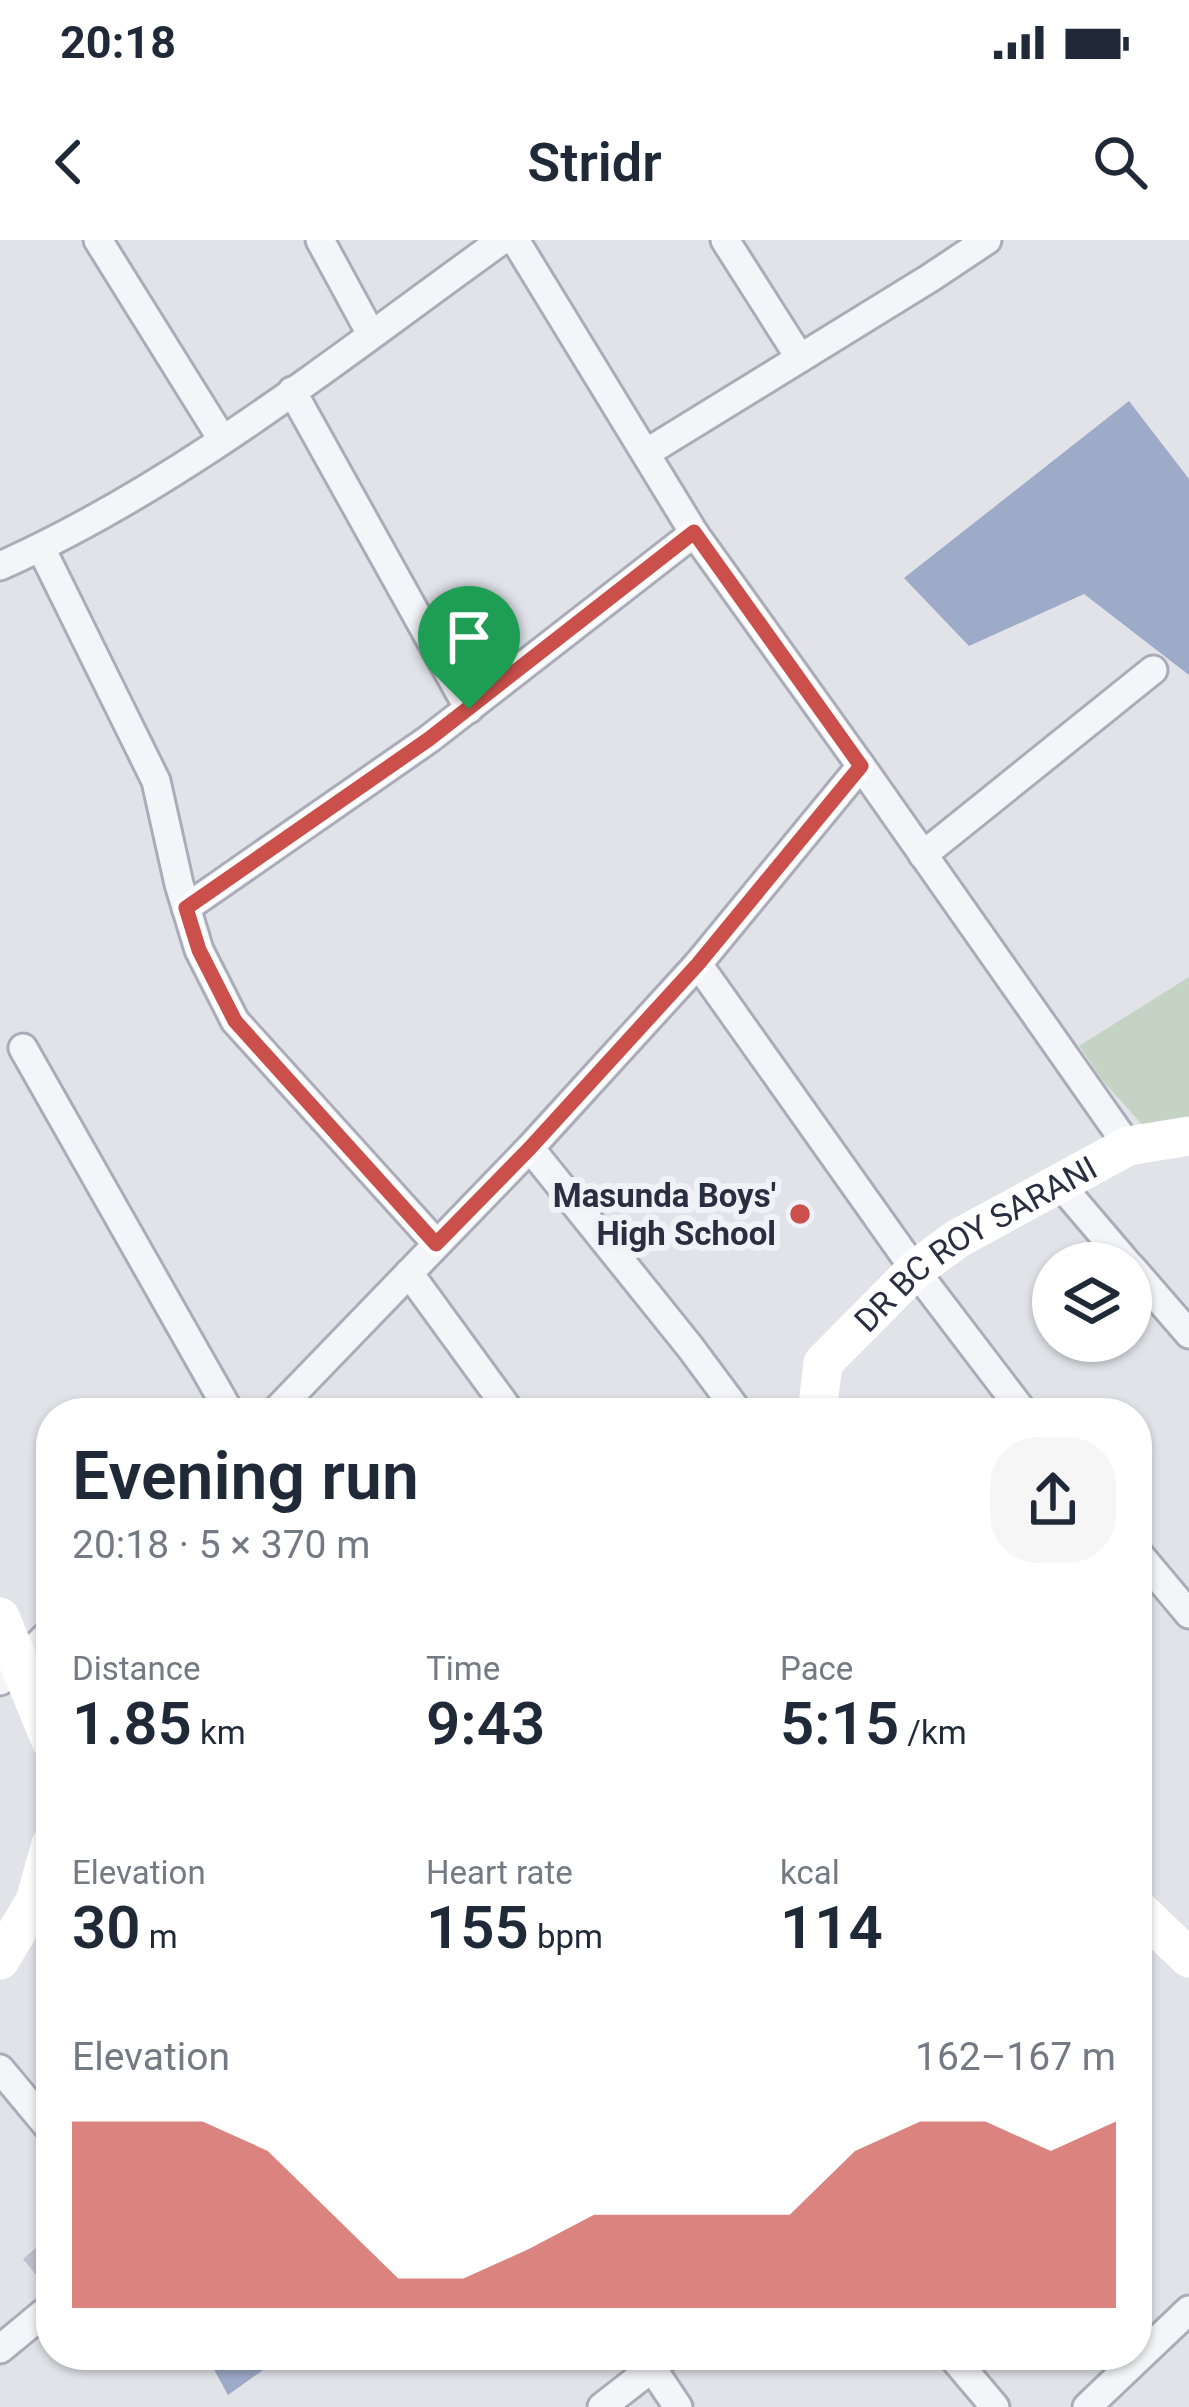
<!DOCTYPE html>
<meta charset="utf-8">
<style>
:root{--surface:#fff;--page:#f6f6f7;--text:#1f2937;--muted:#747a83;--accent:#cb4f4a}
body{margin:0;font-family:Roboto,sans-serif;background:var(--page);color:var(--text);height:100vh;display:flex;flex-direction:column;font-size:45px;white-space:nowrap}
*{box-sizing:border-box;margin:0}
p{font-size:39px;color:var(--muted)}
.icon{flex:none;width:66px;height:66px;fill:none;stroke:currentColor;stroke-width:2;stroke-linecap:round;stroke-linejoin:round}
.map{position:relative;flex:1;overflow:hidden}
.details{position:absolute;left:36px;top:1158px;width:1116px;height:972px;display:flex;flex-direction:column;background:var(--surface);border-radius:48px;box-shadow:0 3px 9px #0004}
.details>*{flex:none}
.fabs{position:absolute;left:1032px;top:1002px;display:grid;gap:24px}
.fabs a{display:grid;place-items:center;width:120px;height:120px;border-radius:50%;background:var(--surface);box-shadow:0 3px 9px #0004;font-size:60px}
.pin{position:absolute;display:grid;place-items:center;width:102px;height:102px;color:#fff;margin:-123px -51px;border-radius:50% 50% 50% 0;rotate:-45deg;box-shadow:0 0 12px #0007}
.pin .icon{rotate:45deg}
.round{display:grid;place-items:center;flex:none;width:126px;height:126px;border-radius:48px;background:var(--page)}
.headline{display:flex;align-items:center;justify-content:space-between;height:204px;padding:0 36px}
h1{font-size:66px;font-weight:600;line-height:90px}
.figures{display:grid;grid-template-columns:repeat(3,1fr);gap:18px;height:204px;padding:12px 36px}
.figures div{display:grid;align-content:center}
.figures b{font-size:60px;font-weight:600}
.figures small{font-size:33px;font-weight:400}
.figures p{font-size:33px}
.chart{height:336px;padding:24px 36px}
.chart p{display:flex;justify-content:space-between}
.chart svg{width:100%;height:216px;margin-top:12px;fill:var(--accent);opacity:.7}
.status{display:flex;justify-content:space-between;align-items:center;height:84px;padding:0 60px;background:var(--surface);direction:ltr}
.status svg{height:33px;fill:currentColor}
header{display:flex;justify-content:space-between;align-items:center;height:156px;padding:0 36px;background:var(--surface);font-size:54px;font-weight:600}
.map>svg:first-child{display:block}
.green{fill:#c4d3c3}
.water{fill:#9daac8}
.building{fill:#bfc1cc}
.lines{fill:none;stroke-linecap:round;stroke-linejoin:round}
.street-casing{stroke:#aaadb7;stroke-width:33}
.street{stroke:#f4f5f8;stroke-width:27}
.secondary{stroke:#fff;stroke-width:39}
.route-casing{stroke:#fff;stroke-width:24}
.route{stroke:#cb4f4a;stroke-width:15}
.poi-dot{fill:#cb4f4a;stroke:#f1f2f7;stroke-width:4.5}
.labels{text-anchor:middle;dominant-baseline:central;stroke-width:12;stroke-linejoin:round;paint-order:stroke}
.poi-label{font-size:33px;font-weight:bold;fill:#2a2e41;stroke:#f1f2f7;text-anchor:end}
.street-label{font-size:33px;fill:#2a2e41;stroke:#f1f2f7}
</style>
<div class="status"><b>20:18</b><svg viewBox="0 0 49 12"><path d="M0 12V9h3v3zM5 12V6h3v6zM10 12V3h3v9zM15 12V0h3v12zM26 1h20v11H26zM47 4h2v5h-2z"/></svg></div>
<header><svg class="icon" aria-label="back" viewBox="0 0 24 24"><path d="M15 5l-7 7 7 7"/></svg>Stridr<svg class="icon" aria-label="search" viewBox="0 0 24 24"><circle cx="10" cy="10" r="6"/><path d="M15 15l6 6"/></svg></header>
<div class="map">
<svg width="1189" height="2167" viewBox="0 0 1189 2167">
<rect width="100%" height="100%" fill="#e1e3e9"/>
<polygon class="green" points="1189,737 1189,882 1146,889 1104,842 1079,806"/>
<g class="water">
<polygon points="1129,161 1189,239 1189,435 1084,354 969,406 904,338"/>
<polygon points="206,2115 284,2115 228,2155"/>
</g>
<polygon class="building" points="51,1995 51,2025 37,2036 23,2019"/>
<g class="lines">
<g class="street-casing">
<g id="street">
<polyline points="98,0 222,199"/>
<polyline points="320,0 371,94"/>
<polyline points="515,0 694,293 861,526"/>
<polyline points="725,0 800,118"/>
<polyline points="292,151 469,469"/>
<polyline points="646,213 930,38 987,0"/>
<polyline points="41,308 156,541 179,644 199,710 235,781 436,1003"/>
<path d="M0 326C180 246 343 114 502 0"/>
<polyline points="923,615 1153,430"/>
<polyline points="186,668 429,499 694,293"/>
<polyline points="698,724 915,1030 1024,1173"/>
<polyline points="23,808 230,1173"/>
<polyline points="530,908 690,1107 739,1173"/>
<polyline points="1058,942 1127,1023"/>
<polyline points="1131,1027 1189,1094"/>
<polyline points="409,1033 511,1173"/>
<polyline points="274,1173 530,908 698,724 861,526 1128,906"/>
<polyline points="1137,1312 1189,1374"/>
<polyline points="0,1441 51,1392"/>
<polyline points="0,1829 51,1890"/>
<polyline points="0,2109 51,2067"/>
<polyline points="668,2115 652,2128 678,2167"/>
<polyline points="951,2115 995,2167"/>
<polyline points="602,2167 652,2128"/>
<polyline points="1087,2167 1189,2070"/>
</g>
</g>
<use href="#street" class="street"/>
<g class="secondary">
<path id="s1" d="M817 1173 823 1123 915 1030 957 999 1128 906 1189 896"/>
<polyline points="0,1377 51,1501"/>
<polyline points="1137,1668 1189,1718"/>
<polyline points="0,1720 35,1661 51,1604"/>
</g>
</g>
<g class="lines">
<g class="route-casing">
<polygon id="route" points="694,292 861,526 698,724 530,908 436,1004 235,781 199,710 186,668 429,499"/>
</g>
<use href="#route" class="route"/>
</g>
<circle class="poi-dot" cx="800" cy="974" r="12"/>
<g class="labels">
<g class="poi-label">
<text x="776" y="955">Masunda Boys'<tspan x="776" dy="38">High School</tspan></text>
</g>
<g class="street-label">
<text stroke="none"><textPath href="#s1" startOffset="246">DR BC ROY SARANI</textPath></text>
</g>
</g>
</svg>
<div class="fabs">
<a><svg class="icon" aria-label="layers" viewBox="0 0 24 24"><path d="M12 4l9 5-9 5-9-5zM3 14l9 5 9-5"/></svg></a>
</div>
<div class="pin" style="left:469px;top:469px;background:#1e9e55"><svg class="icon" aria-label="arrive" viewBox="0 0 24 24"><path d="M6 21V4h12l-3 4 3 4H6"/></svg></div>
<section class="details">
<div class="headline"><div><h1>Evening run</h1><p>20:18 · 5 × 370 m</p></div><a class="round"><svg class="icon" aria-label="share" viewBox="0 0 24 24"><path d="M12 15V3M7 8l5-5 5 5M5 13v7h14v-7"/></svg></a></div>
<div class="figures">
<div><p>Distance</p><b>1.85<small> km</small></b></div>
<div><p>Time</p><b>9:43</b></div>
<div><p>Pace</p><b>5:15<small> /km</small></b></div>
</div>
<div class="figures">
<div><p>Elevation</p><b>30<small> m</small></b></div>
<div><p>Heart rate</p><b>155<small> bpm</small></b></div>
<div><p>kcal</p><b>114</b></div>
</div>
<div class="chart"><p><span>Elevation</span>162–167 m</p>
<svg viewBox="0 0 160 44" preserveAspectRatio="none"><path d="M0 44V6L10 6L20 6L30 12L40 25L50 38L60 38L70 32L80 25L90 25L100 25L110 25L120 12L130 6L140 6L150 12L160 6V44z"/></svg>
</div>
</section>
</div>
